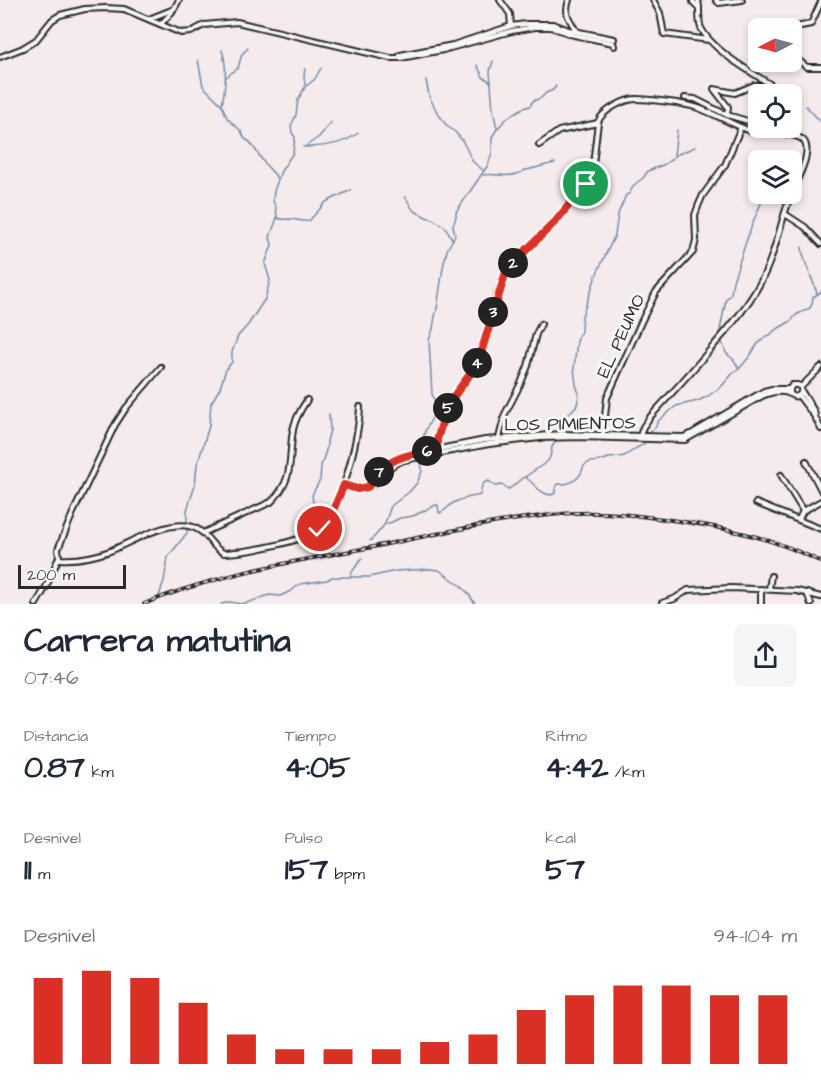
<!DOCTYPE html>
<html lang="es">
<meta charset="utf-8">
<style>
:root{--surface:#fff;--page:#f6f6f7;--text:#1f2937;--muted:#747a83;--accent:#d93025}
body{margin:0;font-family:"Architects Daughter",sans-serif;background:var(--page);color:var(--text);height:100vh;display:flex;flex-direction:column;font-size:22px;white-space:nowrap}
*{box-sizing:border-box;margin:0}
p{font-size:20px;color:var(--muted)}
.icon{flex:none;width:33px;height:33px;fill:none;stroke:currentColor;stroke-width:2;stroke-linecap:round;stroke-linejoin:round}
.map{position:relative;height:604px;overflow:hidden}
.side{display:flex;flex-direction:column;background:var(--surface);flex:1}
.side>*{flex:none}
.needle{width:39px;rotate:264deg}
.tools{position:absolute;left:748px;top:18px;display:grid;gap:12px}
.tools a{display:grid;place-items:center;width:54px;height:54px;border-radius:9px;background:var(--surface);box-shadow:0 3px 9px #0003;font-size:30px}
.scale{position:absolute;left:18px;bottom:15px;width:108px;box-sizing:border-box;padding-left:6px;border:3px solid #2b2b2b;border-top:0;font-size:16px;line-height:21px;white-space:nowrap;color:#2b2b2b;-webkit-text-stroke:4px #f6f6f2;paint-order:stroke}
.pin{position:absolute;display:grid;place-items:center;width:51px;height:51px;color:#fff;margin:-26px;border:3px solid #fff;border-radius:50%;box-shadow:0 2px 6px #0007}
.km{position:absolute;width:30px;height:30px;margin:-15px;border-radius:50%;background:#222;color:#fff;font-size:16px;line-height:30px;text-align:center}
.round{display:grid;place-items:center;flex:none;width:63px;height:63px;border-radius:9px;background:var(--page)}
.summary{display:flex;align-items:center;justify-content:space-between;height:102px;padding:0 24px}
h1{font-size:33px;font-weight:700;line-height:45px}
.metrics{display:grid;grid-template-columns:repeat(3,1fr);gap:9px;height:102px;padding:6px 24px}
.metrics div{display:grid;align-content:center}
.metrics b{font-size:30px;font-weight:700}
.metrics small{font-size:16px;font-weight:400}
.metrics p{font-size:16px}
.chart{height:168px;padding:12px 24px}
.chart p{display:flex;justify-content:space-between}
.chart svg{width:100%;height:108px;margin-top:6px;stroke:var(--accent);stroke-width:6}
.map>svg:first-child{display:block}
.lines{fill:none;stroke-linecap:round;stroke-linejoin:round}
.stream{stroke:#718da8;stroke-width:1.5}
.minor-casing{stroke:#2b2b2b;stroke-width:8}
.minor{stroke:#f6f6f2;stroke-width:4}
.rail-casing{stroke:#2b2b2b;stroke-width:4}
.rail{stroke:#f6f6f2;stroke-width:1.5;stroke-dasharray:4.5;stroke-linecap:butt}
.route-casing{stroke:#fff;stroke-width:12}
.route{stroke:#d93025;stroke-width:8}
.labels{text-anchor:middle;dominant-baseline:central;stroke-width:6;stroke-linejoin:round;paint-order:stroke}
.street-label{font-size:18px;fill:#2b2b2b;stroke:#f6f6f2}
</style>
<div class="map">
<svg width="821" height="604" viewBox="0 0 821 604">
<rect width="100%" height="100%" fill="#f5ebed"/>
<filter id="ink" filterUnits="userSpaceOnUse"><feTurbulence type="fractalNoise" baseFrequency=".0167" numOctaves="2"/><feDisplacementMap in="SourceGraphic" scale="12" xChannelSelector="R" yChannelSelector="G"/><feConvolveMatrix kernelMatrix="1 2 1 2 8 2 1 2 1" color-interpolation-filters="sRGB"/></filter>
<g filter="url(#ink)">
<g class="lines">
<g class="stream">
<path d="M222 50C228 68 225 87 222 105"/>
<polyline points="198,60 203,86 222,105 227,118 241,131 245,139 250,142 265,164 275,175 278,180"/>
<polyline points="493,61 490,71 493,110 497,128"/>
<polyline points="477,65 483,77 491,82"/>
<polyline points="305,68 304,76 305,85"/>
<polyline points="226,77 238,68 242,54 248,48"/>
<polyline points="426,80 429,96 437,112 447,126 455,132 462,140 473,162 483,170"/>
<polyline points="806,106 821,122"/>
<polyline points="306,146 319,137 331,122"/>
<path d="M303 147C321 147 343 145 358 133"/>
<polyline points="674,156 677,130"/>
<path d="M483 175C495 173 505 178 517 174 525 172 518 172 526 170 536 168 545 165 555 163"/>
<polyline points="405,196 413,210 426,217 433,219 445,227 453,240"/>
<path d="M277 218C282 220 286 219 291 219 298 220 302 222 309 221L326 202 351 190"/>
<path d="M802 247C803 263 813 278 817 294"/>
<polyline points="739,369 734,360 726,353 719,334 720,330 726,299 731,294 733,281 744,248 753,222 765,194"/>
<polyline points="560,432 565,418 577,405 579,394 576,385 574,368 577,341 581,331 582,316 597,273 615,235 618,214 626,195 629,194 634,185 643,178 648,171 665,164 678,154 695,147"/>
<polyline points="648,434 655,428 658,421 676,406 698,401 708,396 721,387 734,372 739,369 750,356 757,345 766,336 770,335 774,331 791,321 796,315 810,308 812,304 813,297 821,292"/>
<polyline points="420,451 425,431 433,416 436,405 432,394 429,340 433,329 435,316 437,309 443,267 447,250 455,235 453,225 456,217 456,212 488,165 492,153 492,137 497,129 507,118 523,108 530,106 533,101 541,98 546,93 553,90 556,86"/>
<polyline points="525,477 548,461 550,457 552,447 557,439"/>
<polyline points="312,523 314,508 312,495 320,480 321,466 327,447 327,441 330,430 329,414"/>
<polyline points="385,523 391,506 409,492 417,483 422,471 421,459"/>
<path d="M370 541 376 535 385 524 392 522 400 518 413 516 436 505H438L439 513C447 511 448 505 455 502 463 498 472 497 480 495 482 487 480 483 489 481L495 486 503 485 508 489C515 487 518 479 525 477 534 483 540 494 551 495L555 493V488L558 484C568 485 578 481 582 471 584 467 582 467 586 464 591 460 595 463 600 461 603 460 606 459 609 458 614 457 619 458 624 456 631 453 636 447 644 444L645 441"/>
<polyline points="350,577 352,572 362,558"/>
<polyline points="159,596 164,581 168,557 187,533 187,510 195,485 197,464 200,456 209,426 211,403 220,388 226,369 232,362 232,352 238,336 248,325 265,299 270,280 265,264 272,245 270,237 277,218 276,207 273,201 274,191 281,171 293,153 295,137 292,133 291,126 296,115 298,100 305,87 315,79 321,68"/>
<polyline points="221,604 230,602 241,604 250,602 269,595 280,596 291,591 300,584 327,580 332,577 369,577 396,571 430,569 439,570 460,585 468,593 475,604"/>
</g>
<g class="minor-casing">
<g id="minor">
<polyline points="500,0 510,14 511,26"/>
<path d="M569 0C564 16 569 17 576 31"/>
<polyline points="653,0 660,13 664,34 709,40"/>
<polyline points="693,0 693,2 699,8"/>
<path d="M698 0C700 8 698 22 701 28 712 51 755 74 776 88L754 85 735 93 714 89 728 107 727 115"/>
<polyline points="716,0 719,3 742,0"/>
<polyline points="149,19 174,9 179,0"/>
<polyline points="161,24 172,12"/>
<polyline points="792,31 796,27 811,24 821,2"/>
<polyline points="400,55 453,45 511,26 526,24 553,24 569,30 614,39"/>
<polyline points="792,55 807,67 821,67"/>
<polyline points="0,57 23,48 36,40 52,20 60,15 85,9 106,8 124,9 181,33 191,32 204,25 237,22 390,58 401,58 443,50 512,31 535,27 551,27 574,35 613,43 614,46"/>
<polyline points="685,98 695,99 727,115 755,123"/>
<polyline points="539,145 559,131 598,123"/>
<polyline points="785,214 805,227 821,244"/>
<polyline points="801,387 821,367"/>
<polyline points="802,392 814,411 815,416"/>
<polyline points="799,396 815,417 821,429"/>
<polyline points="603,434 607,398 642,320 656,292 693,252 696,240 695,215 699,204 703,195 725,165 741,127"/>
<path d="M640 436 643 427 650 417C672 393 694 369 715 344 731 326 747 307 759 285 775 256 780 224 791 194"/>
<polyline points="499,438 505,414 521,383 528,366 536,334 541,324"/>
<path d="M438 453C434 431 447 406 459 389 466 378 474 370 479 358 492 328 493 294 510 266L556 221 587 184 592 173 598 122C602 111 624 99 636 99 649 99 682 103 695 107 715 113 733 126 754 132 766 135 794 131 803 140 814 151 796 180 792 192"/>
<polyline points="806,461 821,490"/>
<polyline points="781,475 803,511"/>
<path d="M344 485C383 497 374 470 404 460L489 444 540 438 579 437 685 440 762 396C769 393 779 390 788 393 791 394 793 398 797 396 799 396 800 394 801 393V387L798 385H792L790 389V394"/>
<polyline points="369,485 381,469 397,459 419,453 485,440 562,434 683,437 691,434 764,391 772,389 790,389"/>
<polyline points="756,503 821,529"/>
<polyline points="799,519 803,511 821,501"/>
<path d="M203 533 271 502C295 479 288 460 293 430 295 419 301 409 307 400"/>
<path d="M59 557 60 559C78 560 94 557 110 551 131 542 166 521 189 526 208 530 210 548 224 553 248 552 303 542 321 528 342 511 359 434 360 407"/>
<polyline points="761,589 761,604"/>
<polyline points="769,589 771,576"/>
<polyline points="807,593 811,604"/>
<polyline points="662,603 674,599 688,590 731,588 797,591 821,597"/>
<polyline points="36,604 46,587 59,557 58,549 73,513 115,425 126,408 161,367"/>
</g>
</g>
<use href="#minor" class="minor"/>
<g class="rail-casing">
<path id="rail" d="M144 604C217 574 295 561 373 547 432 535 491 521 551 515 589 510 627 514 664 519 718 526 773 537 821 562"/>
</g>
<use href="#rail" class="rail"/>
</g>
</g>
<g class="lines" filter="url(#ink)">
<g class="route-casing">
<path id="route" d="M320 529 330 517 344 485 357 489 368 487C373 480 377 473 383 468 397 455 419 453 437 449V440L444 416 451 400 471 373 480 356 506 272 510 266 556 221 586 184"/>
</g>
<use href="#route" class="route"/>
</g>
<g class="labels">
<g class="street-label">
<text transform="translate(621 336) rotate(-65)">EL PEUMO</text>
<text transform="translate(570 424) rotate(-1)">LOS PIMIENTOS</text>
</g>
</g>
</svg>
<div class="tools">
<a><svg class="needle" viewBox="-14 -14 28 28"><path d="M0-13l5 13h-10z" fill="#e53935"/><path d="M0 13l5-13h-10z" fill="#747a83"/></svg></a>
<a><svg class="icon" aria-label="locate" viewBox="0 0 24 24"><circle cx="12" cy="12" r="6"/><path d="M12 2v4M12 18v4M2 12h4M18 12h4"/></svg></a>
<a><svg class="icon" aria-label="layers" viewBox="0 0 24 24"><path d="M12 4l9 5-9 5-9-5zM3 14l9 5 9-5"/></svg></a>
</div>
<div class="scale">200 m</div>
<div class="pin" style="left:586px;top:184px;background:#1e9e55"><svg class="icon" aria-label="arrive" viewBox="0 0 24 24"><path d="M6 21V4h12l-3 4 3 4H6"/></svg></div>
<div class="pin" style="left:320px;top:529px;background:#d93025"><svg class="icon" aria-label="check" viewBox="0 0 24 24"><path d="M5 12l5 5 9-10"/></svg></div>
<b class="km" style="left:513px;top:263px">2</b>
<b class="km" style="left:493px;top:312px">3</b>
<b class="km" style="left:477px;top:363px">4</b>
<b class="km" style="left:448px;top:408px">5</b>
<b class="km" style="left:427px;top:451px">6</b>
<b class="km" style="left:379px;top:472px">7</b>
</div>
<section class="side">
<div class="summary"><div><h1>Carrera matutina</h1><p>07:46</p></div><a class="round"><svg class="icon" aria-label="share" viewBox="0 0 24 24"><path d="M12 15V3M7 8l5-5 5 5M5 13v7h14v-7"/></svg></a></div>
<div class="metrics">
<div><p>Distancia</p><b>0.87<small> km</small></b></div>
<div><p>Tiempo</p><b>4:05</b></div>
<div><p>Ritmo</p><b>4:42<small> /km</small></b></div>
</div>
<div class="metrics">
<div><p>Desnivel</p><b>11<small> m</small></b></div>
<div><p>Pulso</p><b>157<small> bpm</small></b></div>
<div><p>kcal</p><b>57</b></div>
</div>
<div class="chart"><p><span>Desnivel</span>94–104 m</p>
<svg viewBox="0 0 160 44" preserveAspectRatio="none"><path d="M5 44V9M15 44V6M25 44V9M35 44V19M45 44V32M55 44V38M65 44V38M75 44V38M85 44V35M95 44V32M105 44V22M115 44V16M125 44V12M135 44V12M145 44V16M155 44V16"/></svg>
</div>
</section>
